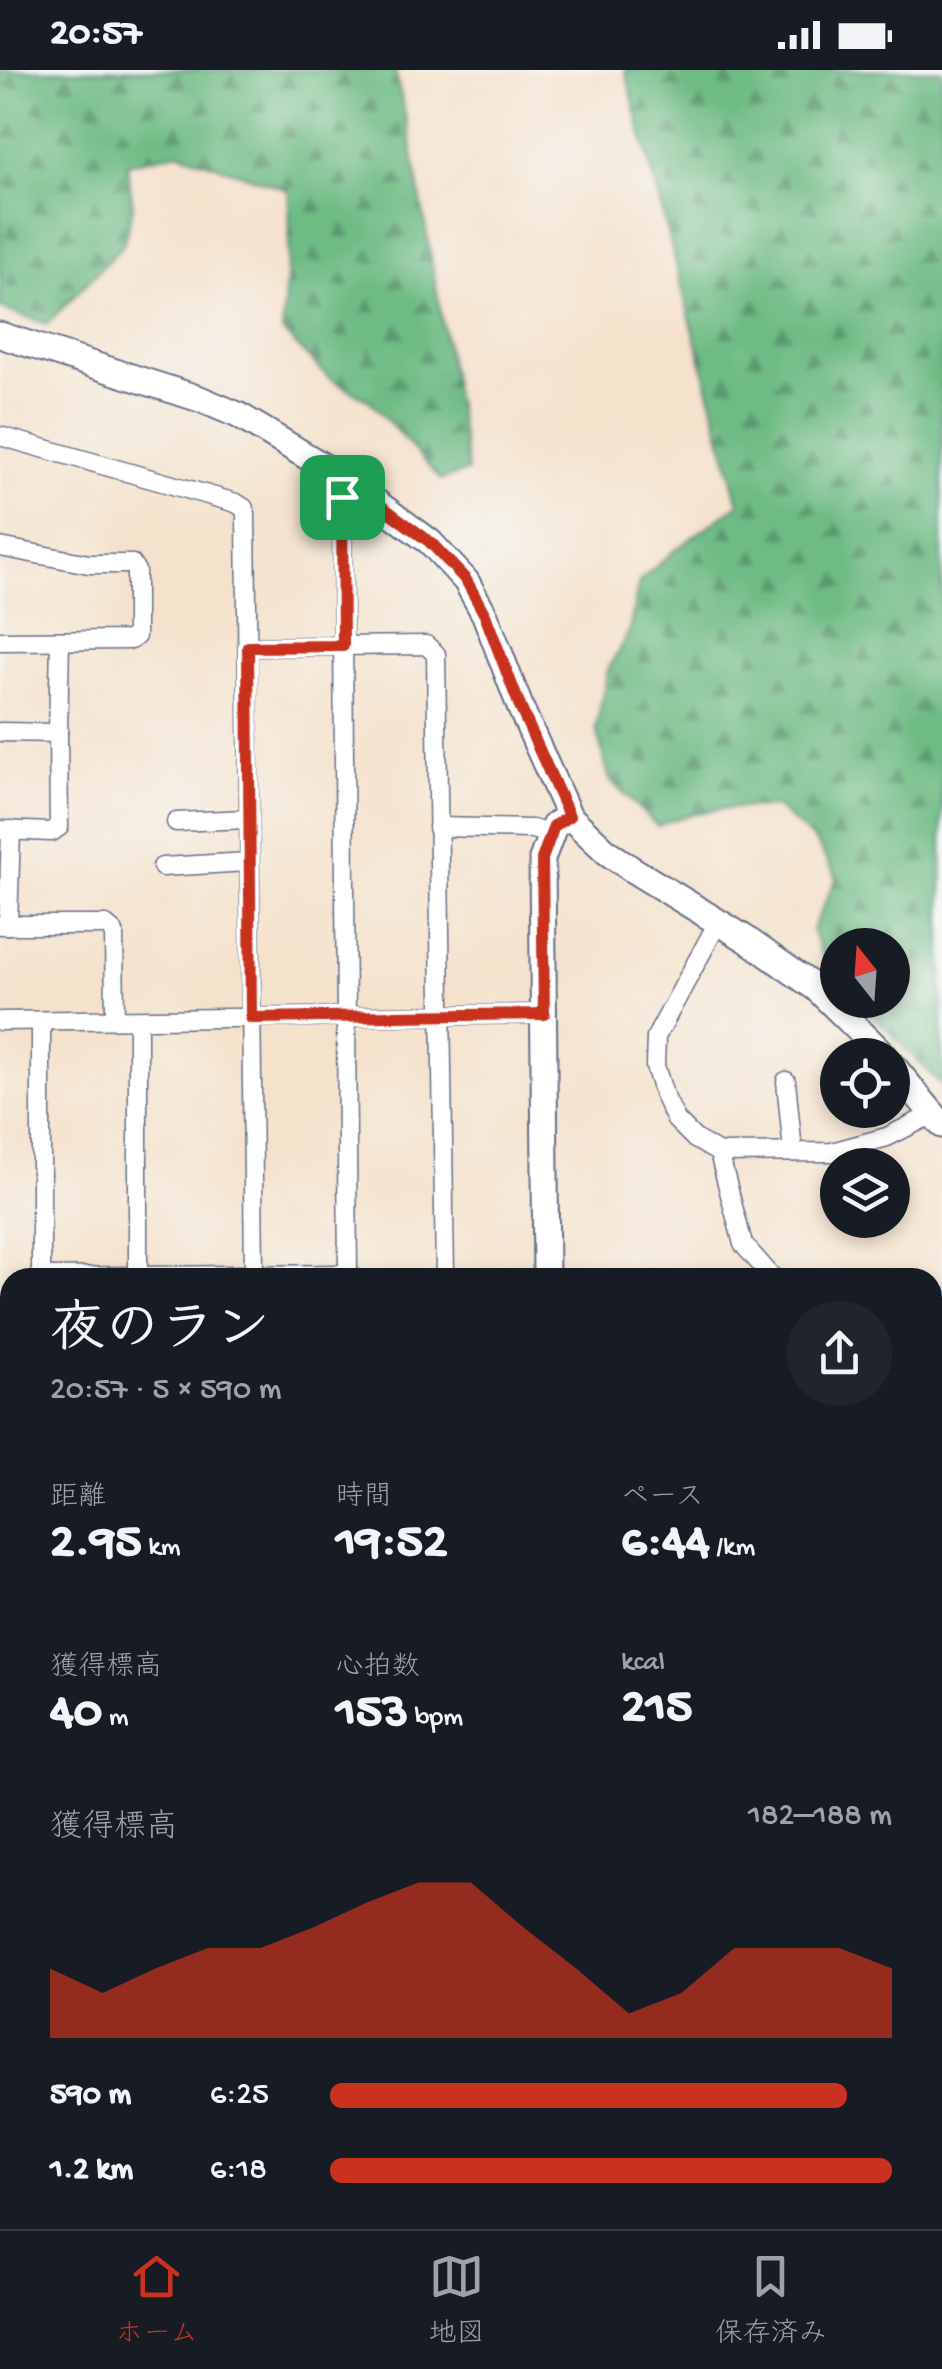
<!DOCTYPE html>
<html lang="ja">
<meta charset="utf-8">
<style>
:root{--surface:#171b24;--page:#20242c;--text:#f1f3f6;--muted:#9ea1a6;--line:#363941;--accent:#c8321e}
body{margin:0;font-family:"Gochi Hand","Klee One",sans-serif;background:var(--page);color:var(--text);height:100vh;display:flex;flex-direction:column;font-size:38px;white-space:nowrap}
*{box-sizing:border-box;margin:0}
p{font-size:32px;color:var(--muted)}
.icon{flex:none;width:55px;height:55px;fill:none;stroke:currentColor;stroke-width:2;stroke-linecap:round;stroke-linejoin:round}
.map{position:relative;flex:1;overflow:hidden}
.sheet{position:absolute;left:0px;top:1198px;width:942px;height:962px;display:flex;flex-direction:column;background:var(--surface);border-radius:30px 30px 0 0;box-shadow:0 5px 15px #0003}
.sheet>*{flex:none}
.needle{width:65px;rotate:343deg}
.controls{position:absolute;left:820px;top:858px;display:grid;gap:20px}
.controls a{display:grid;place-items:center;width:90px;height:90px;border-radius:50%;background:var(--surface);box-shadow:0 5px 15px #0003;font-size:50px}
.pin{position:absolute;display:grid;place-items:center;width:85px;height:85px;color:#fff;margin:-42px;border-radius:20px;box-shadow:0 5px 15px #0006}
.round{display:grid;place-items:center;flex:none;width:105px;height:105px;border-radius:52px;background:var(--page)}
.overview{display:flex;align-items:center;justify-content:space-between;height:170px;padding:0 50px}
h1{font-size:55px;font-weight:700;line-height:75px}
.metrics{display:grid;grid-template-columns:repeat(3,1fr);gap:15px;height:170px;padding:10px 50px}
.metrics div{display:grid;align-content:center}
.metrics b{font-size:50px;font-weight:700}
.metrics small{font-size:28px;font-weight:400}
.metrics p{font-size:28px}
.chart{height:280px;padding:20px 50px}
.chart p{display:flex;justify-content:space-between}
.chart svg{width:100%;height:180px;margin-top:10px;fill:var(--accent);opacity:.7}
ul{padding:0 50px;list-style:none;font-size:32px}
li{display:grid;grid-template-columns:160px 120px 1fr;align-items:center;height:75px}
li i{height:25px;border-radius:12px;background:var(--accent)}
.status{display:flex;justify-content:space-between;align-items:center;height:70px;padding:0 50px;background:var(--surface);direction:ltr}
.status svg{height:28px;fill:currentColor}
.dock{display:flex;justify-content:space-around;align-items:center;height:140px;border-top:2px solid var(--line);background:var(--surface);font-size:28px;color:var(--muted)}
.dock a{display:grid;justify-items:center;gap:5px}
.dock .active{color:var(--accent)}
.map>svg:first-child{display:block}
.forest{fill:url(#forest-firs);stroke:#447571;stroke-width:2.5}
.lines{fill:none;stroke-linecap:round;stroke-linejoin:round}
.river{stroke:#49acc8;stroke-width:32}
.building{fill:#d58fc5}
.street-casing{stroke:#676e85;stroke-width:21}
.secondary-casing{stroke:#676e85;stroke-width:29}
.path{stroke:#676e85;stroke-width:4;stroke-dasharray:8 8;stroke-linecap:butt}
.street{stroke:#fff;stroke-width:18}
.secondary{stroke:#fff;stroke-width:25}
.route-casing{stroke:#fff;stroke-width:20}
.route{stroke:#c8321e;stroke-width:12}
</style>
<div class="status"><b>20:57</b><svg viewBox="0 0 49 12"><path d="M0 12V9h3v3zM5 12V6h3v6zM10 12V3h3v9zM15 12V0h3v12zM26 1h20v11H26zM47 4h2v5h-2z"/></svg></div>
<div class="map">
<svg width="942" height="2159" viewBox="0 0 942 2159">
<defs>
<pattern id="forest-firs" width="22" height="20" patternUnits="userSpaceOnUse" patternTransform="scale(2.5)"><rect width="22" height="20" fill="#6ebb84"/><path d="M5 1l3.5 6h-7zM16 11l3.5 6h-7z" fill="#5a986f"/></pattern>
</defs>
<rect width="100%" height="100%" fill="#f6f6f2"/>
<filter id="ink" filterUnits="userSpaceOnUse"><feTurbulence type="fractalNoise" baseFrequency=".01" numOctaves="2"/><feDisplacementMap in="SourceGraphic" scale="20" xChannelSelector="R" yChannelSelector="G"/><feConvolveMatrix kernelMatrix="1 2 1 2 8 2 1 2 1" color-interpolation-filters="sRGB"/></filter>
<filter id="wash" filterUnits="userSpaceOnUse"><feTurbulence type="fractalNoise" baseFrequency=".0048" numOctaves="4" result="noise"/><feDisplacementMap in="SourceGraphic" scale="40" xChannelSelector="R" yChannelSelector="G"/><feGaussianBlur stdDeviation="2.25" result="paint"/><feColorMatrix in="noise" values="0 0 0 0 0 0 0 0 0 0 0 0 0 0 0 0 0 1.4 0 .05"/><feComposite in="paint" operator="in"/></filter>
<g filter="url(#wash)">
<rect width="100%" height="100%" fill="#f5e2cd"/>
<g class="forest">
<polygon points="0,0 395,0 410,67 468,401 441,410 370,331 329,308 282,261 290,158 288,120 178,82 127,94 133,137 123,175 47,254 0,238"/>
<path d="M625 0H942V1016L859 930H892V875H838L837 908 827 897 812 860 837 807 816 772 776 737C731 737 699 738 657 756L610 710 596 659 608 600 629 562 639 512 675 480 739 434Z"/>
</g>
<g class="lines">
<g class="river">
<polyline points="932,1242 942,1229"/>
<polyline points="0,1854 10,1851"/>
</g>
</g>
<g id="blocks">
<g class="building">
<polygon points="942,1784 942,1847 937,1854 942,1857 942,1876 932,1870 932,1799"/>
<polygon points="942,1954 942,2008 932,2023 932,1961 936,1964"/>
</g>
</g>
</g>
<g filter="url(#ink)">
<use href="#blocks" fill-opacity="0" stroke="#676e85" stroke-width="2.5"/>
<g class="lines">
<g class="street-casing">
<g id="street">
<polyline points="0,366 236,433 244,438 246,444 254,1204"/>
<polyline points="346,410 342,427 348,1208"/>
<polyline points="0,477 89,494 132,494 136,501 136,566 131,570 0,571"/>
<polyline points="248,577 426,575 436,584 445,1208"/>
<polyline points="0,662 58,663 59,757 52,762 0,760"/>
<polyline points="58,663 60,571"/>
<polyline points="176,752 248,749"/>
<polyline points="438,757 532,759 549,764"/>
<polyline points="162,797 248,792"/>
<polyline points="717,854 656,967 655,996 664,1025 676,1050 695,1069 719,1083 832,1082 887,1067 933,1044"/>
<polyline points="0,855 106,855 114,862 115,949"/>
<polyline points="8,855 11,760"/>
<polyline points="138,950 138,1206"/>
<polyline points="0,951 543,944"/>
<polyline points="41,951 41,1208"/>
<polyline points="786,1011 793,1082"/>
<polyline points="719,1083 743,1174 773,1208"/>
<polyline points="41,1207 348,1204"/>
<polyline points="932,1382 942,1388"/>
<polyline points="0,1717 10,1717"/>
<polyline points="932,2068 942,2072"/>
</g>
</g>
<g class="secondary-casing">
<g id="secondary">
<polyline points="0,265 200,329 238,345 346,410 430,472 466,511 485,545 521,639 569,746 607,782 633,800 746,869 817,919 884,985"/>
<polyline points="892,995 942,1055"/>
<polyline points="546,1208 542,789 554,756 569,746"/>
<polyline points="0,1367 10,1367"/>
<polyline points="932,1509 942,1502"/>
<polyline points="255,2159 262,2150"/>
</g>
</g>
<polyline class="path" points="599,2159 603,2150"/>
<use href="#street" class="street"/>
<use href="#secondary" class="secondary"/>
</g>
</g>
<g class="lines" filter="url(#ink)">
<g class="route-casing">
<polygon id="route" points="346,410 430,472 466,510 485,545 521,639 569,746 554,756 542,789 544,944 251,948 248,577 343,576 342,427"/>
</g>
<use href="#route" class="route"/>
</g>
</svg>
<div class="controls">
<a><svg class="needle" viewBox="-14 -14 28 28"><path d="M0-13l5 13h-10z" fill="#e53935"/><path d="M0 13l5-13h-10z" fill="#9ea1a6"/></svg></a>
<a><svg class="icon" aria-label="locate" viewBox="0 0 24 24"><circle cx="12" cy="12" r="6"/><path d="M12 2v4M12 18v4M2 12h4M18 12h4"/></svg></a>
<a><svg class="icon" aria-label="layers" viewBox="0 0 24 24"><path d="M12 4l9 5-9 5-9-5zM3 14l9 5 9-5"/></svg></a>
</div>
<div class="pin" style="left:342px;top:427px;background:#1e9e55"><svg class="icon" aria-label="arrive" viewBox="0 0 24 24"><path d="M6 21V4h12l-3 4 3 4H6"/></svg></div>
<section class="sheet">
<div class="overview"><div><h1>夜のラン</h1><p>20:57 · 5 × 590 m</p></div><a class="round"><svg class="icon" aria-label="share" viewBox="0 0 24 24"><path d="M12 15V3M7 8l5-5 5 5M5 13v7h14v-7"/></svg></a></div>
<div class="metrics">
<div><p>距離</p><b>2.95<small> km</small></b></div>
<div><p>時間</p><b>19:52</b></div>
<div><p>ペース</p><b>6:44<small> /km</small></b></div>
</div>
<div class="metrics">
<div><p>獲得標高</p><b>40<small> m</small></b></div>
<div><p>心拍数</p><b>153<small> bpm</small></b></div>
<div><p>kcal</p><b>215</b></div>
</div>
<div class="chart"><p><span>獲得標高</span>182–188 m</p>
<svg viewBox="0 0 160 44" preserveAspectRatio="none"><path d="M0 44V27L10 33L20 27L30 22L40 22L50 17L60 11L70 6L80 6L90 17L100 27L110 38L120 33L130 22L140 22L150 22L160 27V44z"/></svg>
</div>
<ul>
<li><b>590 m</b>6:25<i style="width:92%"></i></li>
<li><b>1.2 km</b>6:18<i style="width:100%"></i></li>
</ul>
</section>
</div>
<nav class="dock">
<a class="active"><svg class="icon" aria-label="home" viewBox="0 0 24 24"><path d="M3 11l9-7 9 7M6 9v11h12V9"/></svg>ホーム</a>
<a><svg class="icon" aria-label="map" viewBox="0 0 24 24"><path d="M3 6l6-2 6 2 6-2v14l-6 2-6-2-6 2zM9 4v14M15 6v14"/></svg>地図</a>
<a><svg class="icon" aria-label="saved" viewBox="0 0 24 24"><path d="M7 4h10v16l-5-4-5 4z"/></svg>保存済み</a>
</nav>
